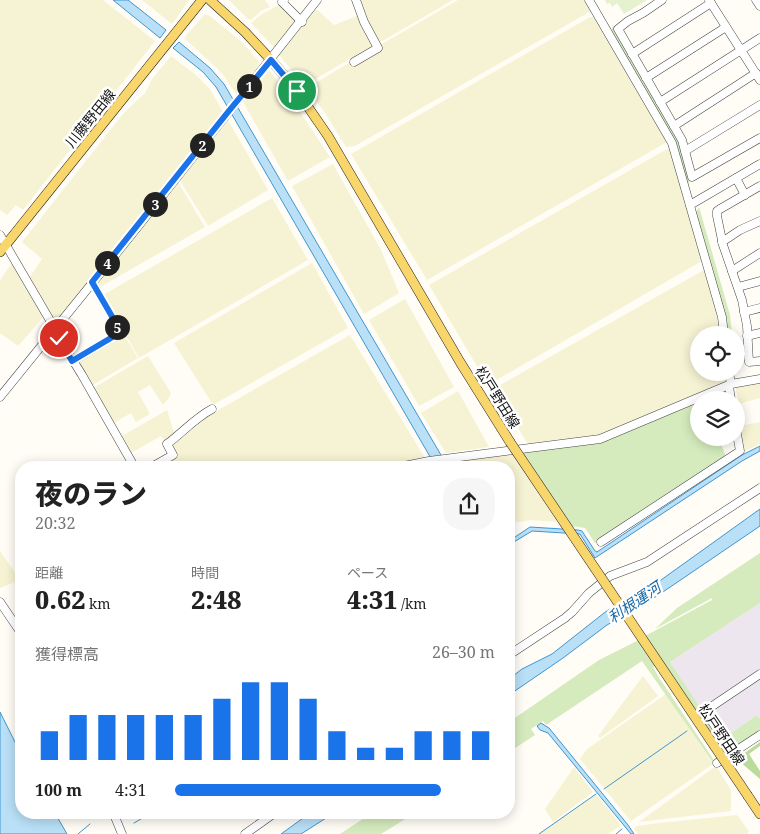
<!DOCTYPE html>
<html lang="ja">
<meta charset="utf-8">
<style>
:root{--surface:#fff;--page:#f6f6f6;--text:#222;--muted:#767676;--accent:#1a73e8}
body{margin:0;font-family:"Noto Serif","Noto Sans JP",serif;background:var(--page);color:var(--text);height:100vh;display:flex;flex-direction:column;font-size:19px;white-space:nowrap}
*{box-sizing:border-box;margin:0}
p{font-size:16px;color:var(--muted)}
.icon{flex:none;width:28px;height:28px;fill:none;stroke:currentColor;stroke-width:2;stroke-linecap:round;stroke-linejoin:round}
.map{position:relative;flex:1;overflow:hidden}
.side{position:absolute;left:15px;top:461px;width:500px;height:358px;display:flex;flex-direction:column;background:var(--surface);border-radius:20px;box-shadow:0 2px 12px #0003}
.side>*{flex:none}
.fabs{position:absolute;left:690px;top:326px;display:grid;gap:10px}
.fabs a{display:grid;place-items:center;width:55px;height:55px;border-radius:50%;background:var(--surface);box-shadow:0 2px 12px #0003;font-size:25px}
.pin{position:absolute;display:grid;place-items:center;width:42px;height:42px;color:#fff;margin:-21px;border:2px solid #fff;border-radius:50%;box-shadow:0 1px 5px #0007}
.km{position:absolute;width:25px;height:25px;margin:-12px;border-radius:50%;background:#222;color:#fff;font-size:14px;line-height:25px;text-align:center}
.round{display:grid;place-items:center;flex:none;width:52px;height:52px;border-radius:20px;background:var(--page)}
.summary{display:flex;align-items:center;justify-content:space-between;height:85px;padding:0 20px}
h1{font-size:28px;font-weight:800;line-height:38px}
.metrics{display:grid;grid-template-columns:repeat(3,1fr);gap:8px;height:85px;padding:5px 20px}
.metrics div{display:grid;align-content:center}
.metrics b{font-size:25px;font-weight:800}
.metrics small{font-size:14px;font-weight:400}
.metrics p{font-size:14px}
.chart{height:140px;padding:10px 20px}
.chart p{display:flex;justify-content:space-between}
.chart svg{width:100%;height:90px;margin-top:5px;stroke:var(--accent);stroke-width:6}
ul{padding:0 20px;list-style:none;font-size:16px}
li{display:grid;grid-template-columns:80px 60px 1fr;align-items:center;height:38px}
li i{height:12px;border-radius:6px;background:var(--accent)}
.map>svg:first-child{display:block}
.industrial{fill:#eee6ef}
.farmland{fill:#f6f3d4}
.green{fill:#d5ebbd}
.forest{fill:#b9dc9c}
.pitch{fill:#e6f2cf}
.water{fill:#b9e0f7;stroke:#3f96cf}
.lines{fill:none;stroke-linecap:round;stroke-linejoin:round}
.stream{stroke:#3f96cf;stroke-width:1}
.minor-casing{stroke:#444;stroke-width:9}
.major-casing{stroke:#222;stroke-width:10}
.minor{stroke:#fff;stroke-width:8}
.major{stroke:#f9d66b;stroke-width:9}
.major-bridge-casing{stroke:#222;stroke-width:10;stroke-linecap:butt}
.major-bridge{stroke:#f9d66b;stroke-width:9}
.route-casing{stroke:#fff;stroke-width:10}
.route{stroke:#1a73e8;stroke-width:6}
.labels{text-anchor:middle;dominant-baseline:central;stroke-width:5;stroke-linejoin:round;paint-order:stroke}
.street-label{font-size:14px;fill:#111;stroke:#fff}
.water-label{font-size:15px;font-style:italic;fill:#1768a6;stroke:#fff}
</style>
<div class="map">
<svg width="760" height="834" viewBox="0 0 760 834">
<rect width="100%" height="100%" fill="#fffdf5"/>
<g class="industrial">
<polygon points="760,603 760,669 700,709 670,662"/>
<polygon points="760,679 760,719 757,715 725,737 710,715 711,712"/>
</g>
<g class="farmland">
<polygon points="0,0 103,0 155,41 23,210 16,205 7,215 0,210"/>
<polygon points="142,0 189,0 172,24"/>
<polygon points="229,0 265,0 270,7 261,11 251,20 248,19"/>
<polygon points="360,0 453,0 379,43 365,17"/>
<polygon points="458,0 585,0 591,11 355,146 346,147 325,113 307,88 352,61 354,65 381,50 380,45"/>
<polygon points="281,4 299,23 277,48 274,47 251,23 262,14"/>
<polygon points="316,9 334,25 359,15 374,45 305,85 279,55"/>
<polygon points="205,14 210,16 242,42 260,63 238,97 222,73 184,38"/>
<polygon points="590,17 594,17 667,142 427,280 351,154"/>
<polygon points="171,56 196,75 210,89 224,114 55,324 29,278 42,259 22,242 123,114 145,93 152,79"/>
<polygon points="269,70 288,94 330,157 288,181 242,100 262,72"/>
<polygon points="228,120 268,190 208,226 179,179 224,122"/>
<polygon points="667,149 670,150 702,261 488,385 429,285"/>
<polygon points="333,164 381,250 399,293 364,314 292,186"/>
<polygon points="178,182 205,227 100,287 96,283"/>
<polygon points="272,198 308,260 139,358 103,295"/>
<polygon points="15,259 47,313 18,346 0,333 0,280"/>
<polygon points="312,263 348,328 213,405 174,343"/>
<polygon points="704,270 717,317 720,335 699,335 699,372 725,373 726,382 602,435 528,444 493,389"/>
<polygon points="405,299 454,387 419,406 369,320"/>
<polygon points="123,333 138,358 91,386 78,361"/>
<polygon points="350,335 425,458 374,468 159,468 177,457 172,446 211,414"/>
<polygon points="148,356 171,393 169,398 163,405 150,385 138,392 150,414 136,422 131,413 112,424 93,388"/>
<polygon points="760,381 760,398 739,404 735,385"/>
<polygon points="458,391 489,447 446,453 421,413"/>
<polygon points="167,410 175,436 166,443 161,436 131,453 122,436"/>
<polygon points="760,422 760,444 745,451 742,449 739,426"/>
<polygon points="512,454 557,522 531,520 520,522 509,521 509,468 453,467 449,462"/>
<polygon points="0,551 20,580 0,588"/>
<polygon points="643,676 658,696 600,738 598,736"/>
<polygon points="666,694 713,764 631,821 580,759 587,749"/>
<polygon points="716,766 731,790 731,811 639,822"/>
<polygon points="574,767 593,792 553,822 545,809"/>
<polygon points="596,794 621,825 608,834 539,834"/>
<polygon points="737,815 748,830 748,834 638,834 634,828 637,826 659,823"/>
</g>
<g class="green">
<polygon points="613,26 680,141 691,179 687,186 675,142 611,32"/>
<polygon points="699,207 730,315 732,335 726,335 695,214"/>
<polygon points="699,400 699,438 719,438 726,457 595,543 585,528 571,526 521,452 600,441"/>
<polygon points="760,553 760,603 670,662 730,753 726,756 645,636 712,600 712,598 655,629 677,608"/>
<polygon points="639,640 656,665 653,667 658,676 715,762 714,764 642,661 549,723 547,725 543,721 531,729 535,735 509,752 509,722 599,660"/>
<polygon points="757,715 760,719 760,732 736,749 732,748 725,737"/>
<polygon points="372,813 372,812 415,813 381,834 340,834"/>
</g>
<polygon class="forest" points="760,742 760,746 749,754 760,771 760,779 739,761 739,757"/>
<polygon class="pitch" points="605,0 647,0 624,14 617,3 612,7 610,3 607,4"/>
<g class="water">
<polygon points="113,0 128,0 166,30 160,38"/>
<polygon points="179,42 210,68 224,84 448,467 436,467 216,87 203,72 173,48"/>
<polygon points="760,446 760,451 742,461 595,558 580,534 532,531 509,545 509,541 530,527 578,530 582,531 595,551 597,552 742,455"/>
<polygon points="760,509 760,526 657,596 607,625 563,658 509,695 509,679 522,669 552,654 604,613 625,599 654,585"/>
<polygon points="0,712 21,754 21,812 55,813 67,834 0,834"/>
<polygon points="541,723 549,728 628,825 634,834 631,834 548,733 540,730 537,726"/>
<polygon points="310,813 334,813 301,834 281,834"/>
</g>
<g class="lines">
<g class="stream">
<polyline points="604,789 687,731"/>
<polyline points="134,823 153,812"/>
<polyline points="78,834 90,824"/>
<polyline points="539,834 596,794"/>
<polyline points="616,834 622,829"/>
</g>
<g class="minor-casing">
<g id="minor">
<polyline points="284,0 282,2 302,22"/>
<polyline points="589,0 672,143 722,317 724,335"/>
<polyline points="662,0 643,13 628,21 618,29 682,140 692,177 760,138"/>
<polyline points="709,0 760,80"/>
<polyline points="756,0 760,6"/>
<polyline points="632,54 711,3"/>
<polyline points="354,62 378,48 364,22 356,0"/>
<polyline points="646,78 726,27"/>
<polyline points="660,102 760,38"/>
<polyline points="674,126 756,73"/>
<polyline points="685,151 760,105"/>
<polyline points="736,178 745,195"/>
<polyline points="760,186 720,209 717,211 717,216 723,245 742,300 747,326 749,362 760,361"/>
<polyline points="690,205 760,164"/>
<polyline points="0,235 55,329"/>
<polyline points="722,242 740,230 760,221"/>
<polyline points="732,271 760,253"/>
<polyline points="738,287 760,281"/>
<polyline points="744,312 760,308"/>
<polyline points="54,330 82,375 135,468"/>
<polyline points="747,336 760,333"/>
<polyline points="73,361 121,332 92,282"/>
<polyline points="729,372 731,384"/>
<polyline points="729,386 731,400"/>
<polyline points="0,397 136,229 317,0"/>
<path d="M150 468 173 455 167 444C182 433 195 418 212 409"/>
<polyline points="394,468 429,461 600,439 731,384 760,379"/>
<polyline points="601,542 740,451 736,429"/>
<polyline points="0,602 21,633"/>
<polyline points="509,655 565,618 572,612 589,593 610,576 647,562 760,488"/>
<polyline points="733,753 705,711 760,674"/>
<polyline points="717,763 760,735"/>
<polyline points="113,812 122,834"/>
<polyline points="245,834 276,812"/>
</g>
</g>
<g class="major-casing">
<g id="major">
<polyline points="210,0 245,32 271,60 297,91 328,136 460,362 510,442"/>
<polyline points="0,252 202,0"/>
<polyline points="748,796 760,814"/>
</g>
</g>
<use href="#minor" class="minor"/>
<use href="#major" class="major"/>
<g class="major-bridge-casing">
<polyline id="major-bridge" points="510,442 748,796"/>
</g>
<use href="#major-bridge" class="major-bridge"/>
</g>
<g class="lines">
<g class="route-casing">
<polyline id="route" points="59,338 72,361 121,332 92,282 228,112 271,60 297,91"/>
</g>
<use href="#route" class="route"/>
</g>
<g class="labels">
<g class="street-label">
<text transform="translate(90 118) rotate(-51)">川藤野田線</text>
<text transform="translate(498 397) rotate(58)">松戸野田線</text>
<text transform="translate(722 734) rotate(56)">松戸野田線</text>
</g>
<g class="water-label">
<text transform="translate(634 602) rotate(-34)">利根運河</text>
</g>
</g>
</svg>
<div class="fabs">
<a><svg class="icon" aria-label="locate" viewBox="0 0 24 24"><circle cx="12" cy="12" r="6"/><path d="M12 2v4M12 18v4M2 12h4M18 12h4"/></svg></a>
<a><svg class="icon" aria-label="layers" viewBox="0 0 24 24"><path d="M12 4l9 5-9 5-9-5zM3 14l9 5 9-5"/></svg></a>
</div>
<div class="pin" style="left:297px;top:91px;background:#1e9e55"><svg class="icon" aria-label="arrive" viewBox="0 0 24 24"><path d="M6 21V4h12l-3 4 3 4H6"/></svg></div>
<div class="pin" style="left:59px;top:338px;background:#d93025"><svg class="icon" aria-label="check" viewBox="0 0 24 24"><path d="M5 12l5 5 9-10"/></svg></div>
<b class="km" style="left:249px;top:86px">1</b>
<b class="km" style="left:202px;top:145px">2</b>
<b class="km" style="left:155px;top:204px">3</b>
<b class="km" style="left:107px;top:263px">4</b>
<b class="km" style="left:117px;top:327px">5</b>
<section class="side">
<div class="summary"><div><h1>夜のラン</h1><p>20:32</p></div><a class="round"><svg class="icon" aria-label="share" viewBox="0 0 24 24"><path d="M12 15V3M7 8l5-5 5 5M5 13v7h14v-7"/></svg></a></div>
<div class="metrics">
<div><p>距離</p><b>0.62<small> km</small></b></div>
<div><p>時間</p><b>2:48</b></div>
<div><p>ペース</p><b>4:31<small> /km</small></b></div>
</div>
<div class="chart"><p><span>獲得標高</span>26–30 m</p>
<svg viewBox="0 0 160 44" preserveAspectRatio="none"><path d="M5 44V30M15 44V22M25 44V22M35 44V22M45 44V22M55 44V22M65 44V14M75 44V6M85 44V6M95 44V14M105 44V30M115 44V38M125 44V38M135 44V30M145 44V30M155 44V30"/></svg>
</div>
<ul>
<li><b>100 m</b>4:31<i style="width:83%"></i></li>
</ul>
</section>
</div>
